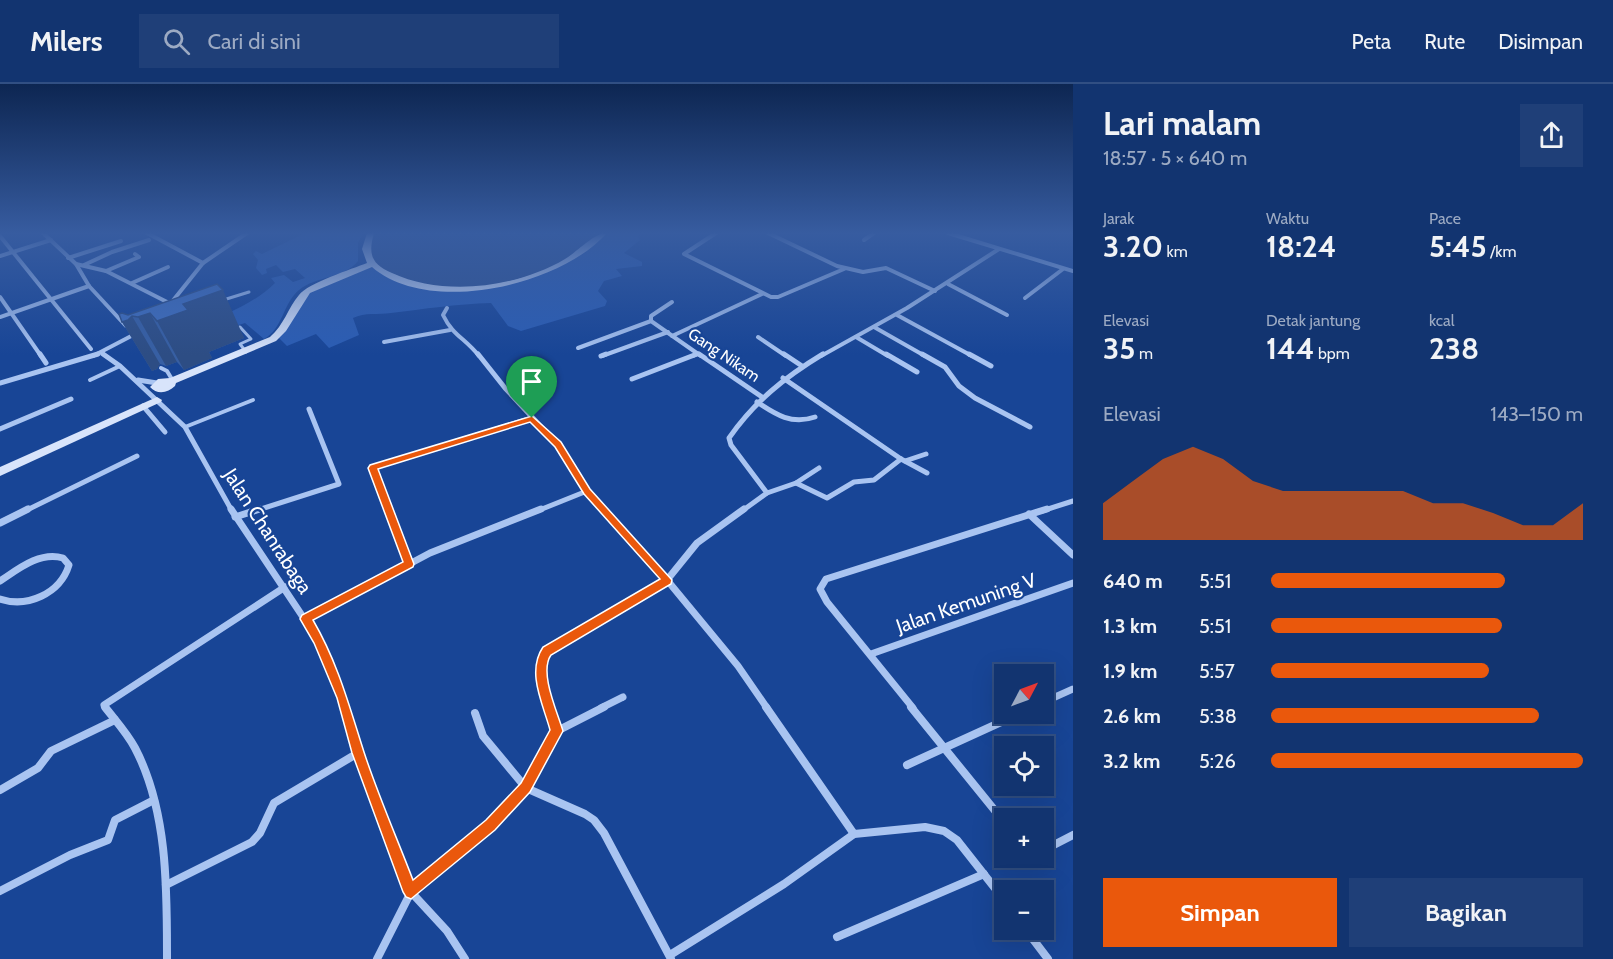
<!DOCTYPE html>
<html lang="id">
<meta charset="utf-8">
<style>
:root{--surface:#123470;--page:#1f3f78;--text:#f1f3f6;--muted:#9caac3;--line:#314f83;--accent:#ea580c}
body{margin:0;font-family:Cabin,sans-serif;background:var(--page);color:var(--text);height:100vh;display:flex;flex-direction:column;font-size:22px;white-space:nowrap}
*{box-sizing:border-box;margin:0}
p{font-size:20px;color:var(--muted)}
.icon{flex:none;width:33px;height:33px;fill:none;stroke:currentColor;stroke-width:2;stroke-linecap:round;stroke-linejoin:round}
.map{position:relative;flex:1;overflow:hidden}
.drawer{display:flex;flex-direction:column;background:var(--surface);width:540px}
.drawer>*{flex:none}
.needle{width:39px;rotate:49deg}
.buttons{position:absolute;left:994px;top:580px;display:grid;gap:12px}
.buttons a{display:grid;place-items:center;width:60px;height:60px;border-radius:0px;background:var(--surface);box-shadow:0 6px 24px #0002,0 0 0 2px var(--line);font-size:30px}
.pin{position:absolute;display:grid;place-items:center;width:51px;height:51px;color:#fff;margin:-62px -26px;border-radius:50% 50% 50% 0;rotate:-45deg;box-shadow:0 0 6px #0007}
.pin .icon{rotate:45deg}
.round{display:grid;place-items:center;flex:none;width:63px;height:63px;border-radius:0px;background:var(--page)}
.headline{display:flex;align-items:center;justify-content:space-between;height:102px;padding:0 30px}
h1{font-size:33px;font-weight:700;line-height:45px}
.figures{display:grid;grid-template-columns:repeat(3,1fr);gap:9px;height:102px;padding:6px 30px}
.figures div{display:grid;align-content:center}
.figures b{font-size:30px;font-weight:700}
.figures small{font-size:16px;font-weight:400}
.figures p{font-size:16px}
.chart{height:168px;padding:12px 30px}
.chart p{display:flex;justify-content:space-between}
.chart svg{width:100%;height:108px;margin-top:6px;fill:var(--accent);opacity:.7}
.primary-button{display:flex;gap:12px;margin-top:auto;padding:12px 30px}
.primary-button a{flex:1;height:69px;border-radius:0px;background:var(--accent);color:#fff;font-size:24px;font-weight:700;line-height:69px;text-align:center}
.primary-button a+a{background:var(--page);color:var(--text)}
ul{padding:0 30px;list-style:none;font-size:20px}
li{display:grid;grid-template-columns:96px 72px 1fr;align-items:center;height:45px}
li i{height:15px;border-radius:8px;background:var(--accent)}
header{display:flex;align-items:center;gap:36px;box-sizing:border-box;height:84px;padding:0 30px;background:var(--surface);border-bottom:2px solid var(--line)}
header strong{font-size:28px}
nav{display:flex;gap:33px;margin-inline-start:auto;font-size:21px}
.search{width:420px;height:54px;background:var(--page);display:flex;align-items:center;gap:15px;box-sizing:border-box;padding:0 21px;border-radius:0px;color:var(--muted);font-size:22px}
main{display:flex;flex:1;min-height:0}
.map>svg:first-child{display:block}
.green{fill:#2b5db4}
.water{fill:#30518d;stroke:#9cbef3;stroke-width:1.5}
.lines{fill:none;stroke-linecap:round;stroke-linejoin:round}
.lane-far1{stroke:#a9c4f1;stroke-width:3}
.lane{stroke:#a9c4f1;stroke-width:4}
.street-far3{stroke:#a9c4f1;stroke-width:4}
.street-far2{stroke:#a9c4f1;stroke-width:5}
.street-far1{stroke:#a9c4f1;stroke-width:7}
.street{stroke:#a9c4f1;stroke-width:8}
.secondary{fill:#d8e4fb;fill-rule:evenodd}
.wall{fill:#375fa3}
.shaded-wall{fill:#2d4d84}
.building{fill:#406ebd;stroke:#2d4d84;stroke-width:1.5}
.route{fill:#ea580c;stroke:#fff;stroke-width:1.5;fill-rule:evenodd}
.labels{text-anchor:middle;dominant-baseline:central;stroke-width:4.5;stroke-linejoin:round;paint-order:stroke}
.far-street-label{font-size:16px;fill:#fff;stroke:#184596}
.street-label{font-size:20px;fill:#fff;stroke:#184596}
</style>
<header>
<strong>Milers</strong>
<div class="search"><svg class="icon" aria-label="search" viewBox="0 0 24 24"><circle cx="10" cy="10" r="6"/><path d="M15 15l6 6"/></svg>Cari di sini</div>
<nav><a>Peta</a><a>Rute</a><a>Disimpan</a></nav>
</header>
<main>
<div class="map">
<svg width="1073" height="875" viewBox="0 0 1073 875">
<rect width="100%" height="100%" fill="#184596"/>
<g class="green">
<path d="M305 149H363L358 159V177C345 194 316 192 299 206 283 219 283 245 264 255L245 239 229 244 228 229C244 222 262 212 275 199L271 194 284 191 293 198 305 194 295 185 283 188 276 181 266 185 267 189 262 191 256 184 258 176 253 170 256 167 262 170Z"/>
<path d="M603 149H641L638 153 640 156 624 169 642 178V182L616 185 622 192 604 197 598 207 607 217 605 222 521 247 508 242 491 219C456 220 424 225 391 229 378 231 365 228 353 234L359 251 329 264 316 250 287 262 277 252 300 213 371 180 587 165Z"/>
</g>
<path class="water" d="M370 149H603C594 158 586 167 575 173 527 200 452 216 400 196 390 192 380 185 371 180L367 155Z"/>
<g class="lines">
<g class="lane-far1">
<polyline points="220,217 249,208"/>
<polyline points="235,245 240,243 251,255 240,260 246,268"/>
</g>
<g class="lane">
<polyline points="161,284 167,287 173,297"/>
<polyline points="90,296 120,282"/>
<polyline points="185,343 253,316"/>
</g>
<g class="street-far3">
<polyline points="43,149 76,180 89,202 126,242"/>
<polyline points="147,149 203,179"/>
<polyline points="716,149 684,170 771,213 778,213 844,185"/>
<polyline points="768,149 837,182 863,188 886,184 935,207"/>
<polyline points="948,149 1073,187"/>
<polyline points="0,152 91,265"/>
<polyline points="864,156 874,149"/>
<polyline points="0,172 51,156"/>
<polyline points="68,174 121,157"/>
<polyline points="76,180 106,187 171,220"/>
<polyline points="84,181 112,168 149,156"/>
<polyline points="106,187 139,173 135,170"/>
<polyline points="132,199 168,183"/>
<polyline points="948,200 1007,231"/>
<polyline points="0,213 41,272"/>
<polyline points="1025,214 1063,185"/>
<polyline points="171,219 203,179 247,149"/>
<path d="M447 224 443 231C453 252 465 254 479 272"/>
<polyline points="897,231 972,272"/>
<polyline points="0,233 89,202"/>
<polyline points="651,237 651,232 672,218"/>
<polyline points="874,243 925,272"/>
<polyline points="672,252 762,210"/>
<polyline points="758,253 786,272"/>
<polyline points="856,253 888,272"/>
<polyline points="384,258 450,246"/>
<polyline points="578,264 651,237 701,272"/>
<polyline points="102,269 106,272"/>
<polyline points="93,272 137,249"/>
<polyline points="602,272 668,248"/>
<polyline points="693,272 697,270"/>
<polyline points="821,272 907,224 999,165"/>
</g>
<g class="street-far2">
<polyline points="40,270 46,279"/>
<polyline points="103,270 120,282 185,343 232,427"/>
<polyline points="478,270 505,304 558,361 587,407 605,427"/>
<polyline points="699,270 762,313"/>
<polyline points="784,270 802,282"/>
<polyline points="886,270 917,288"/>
<polyline points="922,270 945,283 959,302 975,314 1030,343"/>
<polyline points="969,270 991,282"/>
<polyline points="601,272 606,270"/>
<polyline points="783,294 901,375 927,389"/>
<polyline points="632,295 697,270"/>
<polyline points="138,296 157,299"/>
<polyline points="0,299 98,270"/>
<path d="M757 318C776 331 792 341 815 333"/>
<polyline points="143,322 165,348"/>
<polyline points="0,345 71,315"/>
<polyline points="905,377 926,370"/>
<polyline points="796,399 819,384"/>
<polyline points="767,409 796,399 827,414 854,398 874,396 901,375"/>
<polyline points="25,427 137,372"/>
<polyline points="255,427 339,400 309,325"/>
<polyline points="389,427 373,383 532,334"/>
<polyline points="537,427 587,407"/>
<path d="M742 427 767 409 731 361 729 354C755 317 785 293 823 270"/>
<polyline points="1042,427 1073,417"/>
</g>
<g class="street-far1">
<polyline points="231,425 319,557 346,624"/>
<polyline points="389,425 409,480"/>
<polyline points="744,425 697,459 667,496 738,582 767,624"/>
<polyline points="1029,430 1073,471"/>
<polyline points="235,433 260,425"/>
<polyline points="0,439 28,425"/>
<path d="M0 497C18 485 40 467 63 474L69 481C60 510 27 524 0 515"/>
<polyline points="306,535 430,469 541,425"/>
<polyline points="871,570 1073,499"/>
<polyline points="1044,618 1073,605"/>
<polyline points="106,624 104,621 285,503"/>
<polyline points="549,624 541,585 547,567 667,496 603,425"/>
<polyline points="601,624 623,613"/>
<polyline points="913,624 827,518 820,505 826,495 1047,425"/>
</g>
<g class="street">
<path d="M105 623C115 636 127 649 135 664 168 727 167 806 167 875"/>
<polyline points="345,623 358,669 411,808 447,847 465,875"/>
<polyline points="766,623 854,750"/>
<polyline points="911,623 1005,739"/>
<polyline points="475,629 483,652 526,704 585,730 594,736 604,749 671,875"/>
<polyline points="557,647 604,623"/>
<polyline points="907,681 1019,630"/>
<polyline points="0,706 38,684 51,667 115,636"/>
<polyline points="1044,766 1073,751"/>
<polyline points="166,801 252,758 260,749 274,719 358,669"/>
<polyline points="0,807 70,771 108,756 115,736 154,716"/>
<polyline points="1026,846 1048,875"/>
<polyline points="837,853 984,790"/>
<polyline points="670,871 784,800 854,750 925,743 944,747 957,756 1005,817"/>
<polyline points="377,875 411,808 491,741 526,704 557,647 549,623"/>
</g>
<g class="secondary">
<path d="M367 149H374C368 170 371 180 392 189 444 213 516 204 565 175 577 168 595 148 607 149 560 202 428 232 372 183L310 209 286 247 276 257 176 299 175 302C168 309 157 311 150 303L158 295 170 294 270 253C284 241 288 224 299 211 308 199 352 185 367 179L362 165Z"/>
<polygon points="157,313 162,316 161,318 0,392 0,383"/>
</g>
</g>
<polygon class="wall" points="217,200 244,254 209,268 212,274 184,286 177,278 166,282 160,280 157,285 152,287 122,238 128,231"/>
<g class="shaded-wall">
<polygon points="223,206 244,254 209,268 212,274 184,286 157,237 183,220"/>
<polygon points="150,229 177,278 166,282 138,233"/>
<polygon points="132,232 160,280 157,285 152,287 122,238"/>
</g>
<polygon class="building" points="217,200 223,206 183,220 188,226 157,237 150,229 138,233 132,232 128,236 122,238 119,230 122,229 128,231"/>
<linearGradient id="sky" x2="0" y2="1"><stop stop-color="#0d2652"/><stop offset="0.55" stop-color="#375ca0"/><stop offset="1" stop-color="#375ca0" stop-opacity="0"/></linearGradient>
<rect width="1073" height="271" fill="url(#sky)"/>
<path class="route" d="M532 332 561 358 590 405 672 496 671 500 551 571C539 588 557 627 563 647L530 708 495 746 411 815 406 813 403 808 352 669 337 614 314 559 300 535 302 531 403 478 368 384 370 381ZM530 338 555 363 584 410 660 495 543 563C526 588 543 620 550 646L521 699 486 736 413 796C397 754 378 711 364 668 349 621 338 579 313 536L413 483 414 480 378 385Z"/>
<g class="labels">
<g class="far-street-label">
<text transform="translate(724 271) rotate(34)">Gang Nikam</text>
</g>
<g class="street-label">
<text transform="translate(268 447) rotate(57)">Jalan Chanrabaga</text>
<text transform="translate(966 519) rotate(-19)">Jalan Kemuning V</text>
</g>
</g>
</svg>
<div class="buttons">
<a><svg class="needle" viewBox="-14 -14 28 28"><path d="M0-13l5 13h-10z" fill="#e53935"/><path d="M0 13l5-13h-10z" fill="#9caac3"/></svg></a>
<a><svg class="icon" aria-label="locate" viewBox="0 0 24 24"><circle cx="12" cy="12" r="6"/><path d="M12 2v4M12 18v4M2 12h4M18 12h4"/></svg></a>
<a>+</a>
<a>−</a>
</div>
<div class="pin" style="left:532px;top:334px;background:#1e9e55"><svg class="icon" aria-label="arrive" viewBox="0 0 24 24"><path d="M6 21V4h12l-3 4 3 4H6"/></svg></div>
</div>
<section class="drawer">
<div class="headline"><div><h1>Lari malam</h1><p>18:57 · 5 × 640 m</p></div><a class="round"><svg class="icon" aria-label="share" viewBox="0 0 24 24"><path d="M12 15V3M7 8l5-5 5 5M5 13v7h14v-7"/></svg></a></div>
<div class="figures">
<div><p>Jarak</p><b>3.20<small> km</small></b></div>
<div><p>Waktu</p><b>18:24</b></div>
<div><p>Pace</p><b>5:45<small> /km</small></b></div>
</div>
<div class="figures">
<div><p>Elevasi</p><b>35<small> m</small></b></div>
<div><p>Detak jantung</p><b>144<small> bpm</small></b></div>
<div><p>kcal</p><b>238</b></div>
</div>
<div class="chart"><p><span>Elevasi</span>143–150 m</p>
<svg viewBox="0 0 160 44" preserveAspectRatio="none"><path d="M0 44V29L10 20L20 11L30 6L40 11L50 20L60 24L70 24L80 24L90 24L100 24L110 29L120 29L130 33L140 38L150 38L160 29V44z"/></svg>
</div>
<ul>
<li><b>640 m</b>5:51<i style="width:75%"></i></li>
<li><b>1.3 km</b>5:51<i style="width:74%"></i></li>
<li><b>1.9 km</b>5:57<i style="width:70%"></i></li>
<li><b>2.6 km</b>5:38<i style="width:86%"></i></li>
<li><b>3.2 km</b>5:26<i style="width:100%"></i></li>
</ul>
<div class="primary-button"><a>Simpan</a><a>Bagikan</a></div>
</section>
</main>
